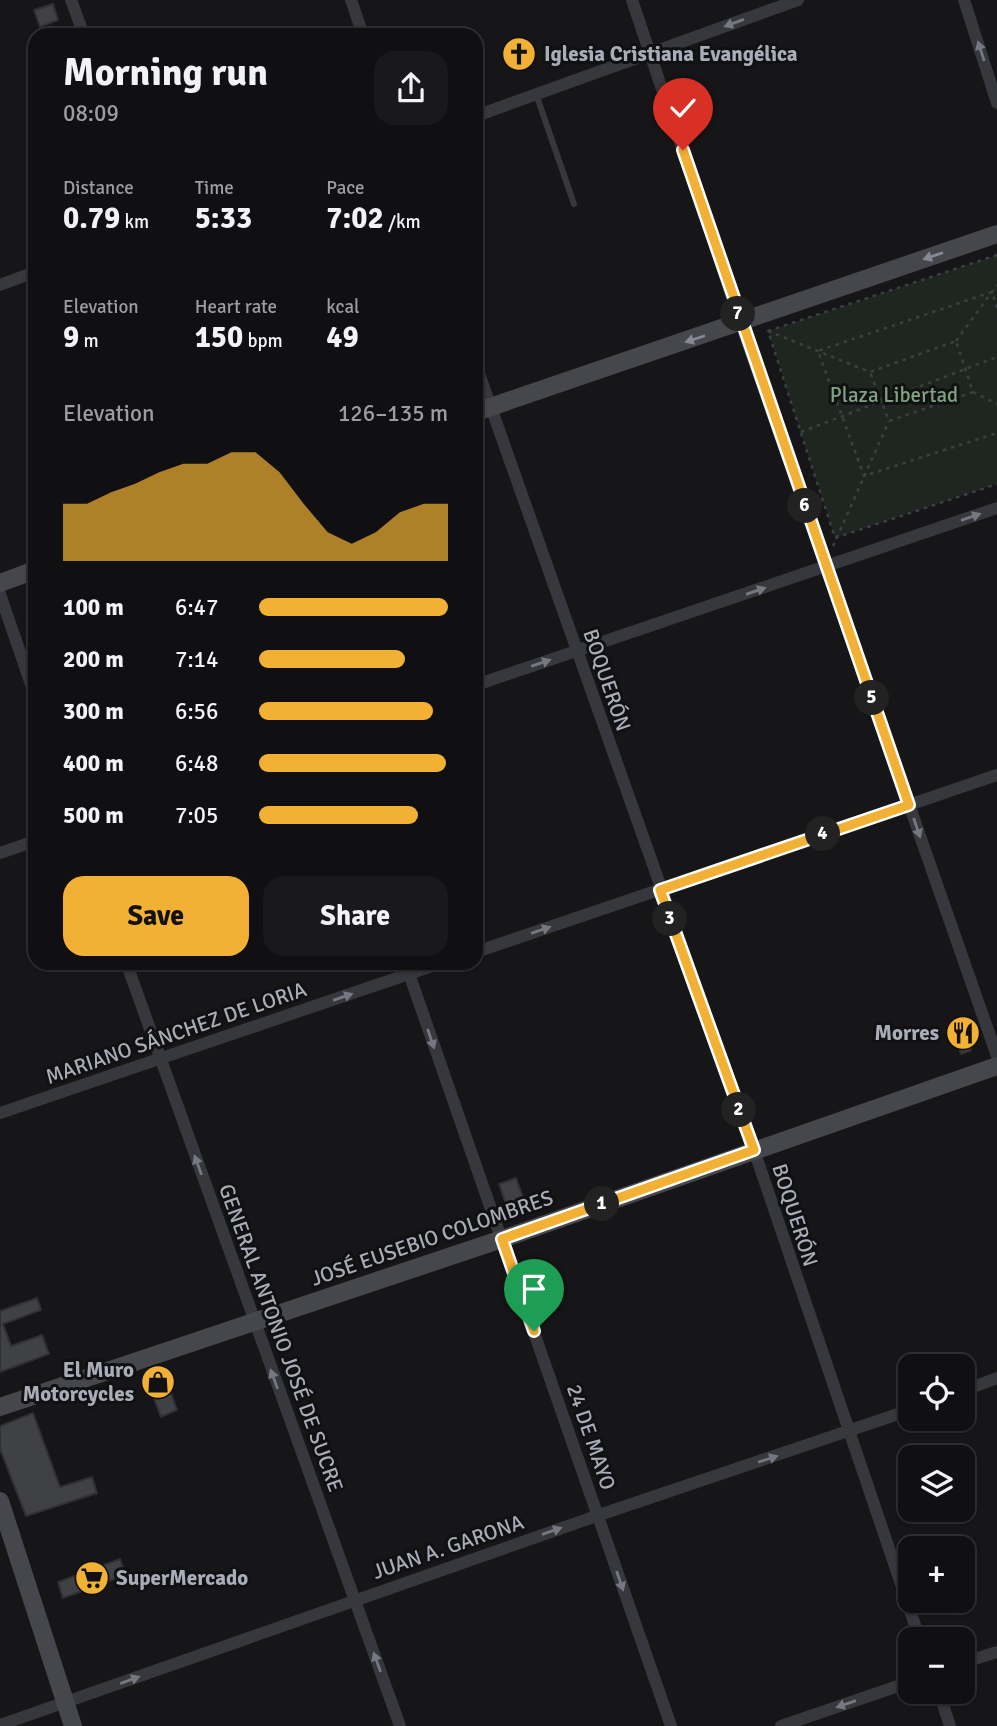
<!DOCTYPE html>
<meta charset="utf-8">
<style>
:root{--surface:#101012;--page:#19191b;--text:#f1f3f6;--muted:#9c9d9f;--line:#303032;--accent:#f2b134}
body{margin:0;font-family:Signika,sans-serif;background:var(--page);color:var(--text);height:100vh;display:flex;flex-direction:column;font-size:26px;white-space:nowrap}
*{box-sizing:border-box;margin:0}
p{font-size:23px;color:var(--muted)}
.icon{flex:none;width:38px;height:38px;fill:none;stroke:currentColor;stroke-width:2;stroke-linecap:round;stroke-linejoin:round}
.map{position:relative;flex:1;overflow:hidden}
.side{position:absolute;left:28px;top:28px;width:455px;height:942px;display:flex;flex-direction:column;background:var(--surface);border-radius:21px;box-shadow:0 2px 5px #0004,0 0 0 2px var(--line)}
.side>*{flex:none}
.buttons{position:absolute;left:898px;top:1354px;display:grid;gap:14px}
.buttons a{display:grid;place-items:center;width:77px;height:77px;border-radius:14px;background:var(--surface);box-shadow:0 2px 5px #0004,0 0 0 2px var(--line);font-size:35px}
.pin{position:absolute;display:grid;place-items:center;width:60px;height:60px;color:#fff;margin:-72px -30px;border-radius:50% 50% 50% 0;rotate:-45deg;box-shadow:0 0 7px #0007}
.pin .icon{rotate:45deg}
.km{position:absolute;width:35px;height:35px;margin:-18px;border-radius:50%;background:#222;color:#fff;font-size:19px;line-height:35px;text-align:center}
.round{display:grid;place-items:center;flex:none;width:74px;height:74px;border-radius:21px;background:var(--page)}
.overview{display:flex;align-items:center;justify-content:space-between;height:119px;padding:0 35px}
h1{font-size:38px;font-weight:800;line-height:52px}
.figures{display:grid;grid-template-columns:repeat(3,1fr);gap:10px;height:119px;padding:7px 35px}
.figures div{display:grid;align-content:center}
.figures b{font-size:30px;font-weight:800}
.figures small{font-size:19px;font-weight:400}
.figures p{font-size:19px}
.chart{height:196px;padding:14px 35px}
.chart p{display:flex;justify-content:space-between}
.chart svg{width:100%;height:126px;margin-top:7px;fill:var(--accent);opacity:.7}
.primary-button{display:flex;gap:14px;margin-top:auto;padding:14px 35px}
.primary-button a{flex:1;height:80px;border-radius:21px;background:var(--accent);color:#111;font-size:28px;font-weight:800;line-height:80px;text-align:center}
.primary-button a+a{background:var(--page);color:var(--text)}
ul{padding:0 35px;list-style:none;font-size:23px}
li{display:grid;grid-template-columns:112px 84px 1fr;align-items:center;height:52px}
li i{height:18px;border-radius:9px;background:var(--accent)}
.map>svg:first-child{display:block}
.green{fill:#1e261f}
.building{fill:#404145;stroke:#303034;stroke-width:2}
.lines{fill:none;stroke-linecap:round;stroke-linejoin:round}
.path{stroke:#3d3f44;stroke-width:2.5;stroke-dasharray:3.5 5;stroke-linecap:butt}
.lane{stroke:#37383d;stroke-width:6}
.street{stroke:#37383d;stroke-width:12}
.secondary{stroke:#45474d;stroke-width:18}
.oneway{fill:#757881}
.oneway2{fill:#858993}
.route-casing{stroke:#fff;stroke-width:14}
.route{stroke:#f2b134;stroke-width:9}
.labels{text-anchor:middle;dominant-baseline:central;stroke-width:6;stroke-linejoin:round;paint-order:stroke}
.poi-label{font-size:21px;font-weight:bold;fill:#a8adb8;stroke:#111113;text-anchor:start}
.park-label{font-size:21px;fill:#7fa381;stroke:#111113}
.street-label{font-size:21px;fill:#a8adb8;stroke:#111113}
</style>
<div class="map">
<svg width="997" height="1726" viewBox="0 0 997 1726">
<rect width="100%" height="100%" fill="#161618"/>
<polygon class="green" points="997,255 997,484 835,538 768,331"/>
<g class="building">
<polygon points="53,4 58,20 40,27 34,10"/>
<polygon points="966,1019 974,1041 970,1051 961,1054 951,1024"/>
<polygon points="516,1178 525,1203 512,1208 506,1204 499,1184"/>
<polygon points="37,1298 41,1310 3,1324 11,1346 42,1335 49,1354 0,1372 0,1311"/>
<polygon points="164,1374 177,1410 161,1417 147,1380"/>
<polygon points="33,1413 60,1487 92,1477 97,1493 26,1516 0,1449 0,1426"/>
<polygon points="120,1559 126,1575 63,1598 58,1582"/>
</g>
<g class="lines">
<g class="path">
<polyline points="997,255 768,331 835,538 997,484"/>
<polyline points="997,308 992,292 818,351 864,476 997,433"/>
<polyline points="768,331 870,372 956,341 973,392 889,421 870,372"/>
<polyline points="956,341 997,285"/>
<polyline points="973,392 997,404"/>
<polyline points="801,432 997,357"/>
<polyline points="833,546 889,421"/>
</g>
<polyline class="lane" points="536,94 574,204"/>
<g class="street">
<polyline points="71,0 84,35"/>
<polyline points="351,0 363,35"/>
<polyline points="632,0 741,324 997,1056"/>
<polyline points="964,0 997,103"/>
<polyline points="476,116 798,0"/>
<polyline points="0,285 35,272"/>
<polyline points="476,365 754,1150 920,1640"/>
<polyline points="0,594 35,696"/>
<polyline points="476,685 997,508"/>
<polyline points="0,853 35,841"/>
<polyline points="476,952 997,775"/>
<polyline points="126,962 400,1726"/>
<polyline points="405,962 671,1726"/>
<polyline points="0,1113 444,962"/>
<polyline points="962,1391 997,1378"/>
<polyline points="962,1663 997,1652"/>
<polyline points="939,1692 950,1726"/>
<polyline points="0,1725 605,1513 910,1410"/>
<polyline points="781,1726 910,1682"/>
</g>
<g class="secondary">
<polyline points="476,412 997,234"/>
<polyline points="0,583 35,570"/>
<polyline points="0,1407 508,1237 997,1066"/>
<polyline points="0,1501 73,1726"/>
</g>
</g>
<defs><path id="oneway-solid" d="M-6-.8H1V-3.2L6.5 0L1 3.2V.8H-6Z" transform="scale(1.75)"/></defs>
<g class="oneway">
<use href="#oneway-solid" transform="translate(734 23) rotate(160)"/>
<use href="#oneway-solid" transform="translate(981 51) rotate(-108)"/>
<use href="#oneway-solid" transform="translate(971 517) rotate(-19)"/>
<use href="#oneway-solid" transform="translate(756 591) rotate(-19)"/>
<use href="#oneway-solid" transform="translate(541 663) rotate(-19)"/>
<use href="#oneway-solid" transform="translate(917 828) rotate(71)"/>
<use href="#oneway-solid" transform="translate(541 930) rotate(-19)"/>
<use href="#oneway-solid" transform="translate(343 997) rotate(-19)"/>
<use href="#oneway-solid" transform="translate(431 1039) rotate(71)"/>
<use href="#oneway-solid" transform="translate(198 1165) rotate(-110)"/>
<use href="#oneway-solid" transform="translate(274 1379) rotate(-110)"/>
<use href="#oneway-solid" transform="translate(768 1459) rotate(-18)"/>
<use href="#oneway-solid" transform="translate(552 1531) rotate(-19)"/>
<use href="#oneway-solid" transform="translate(620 1581) rotate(71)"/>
<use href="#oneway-solid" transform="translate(377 1662) rotate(-110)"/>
<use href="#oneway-solid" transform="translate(130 1680) rotate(-20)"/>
<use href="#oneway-solid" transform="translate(846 1704) rotate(161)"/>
</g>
<g class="oneway2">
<use href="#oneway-solid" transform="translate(933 256) rotate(161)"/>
<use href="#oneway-solid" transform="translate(695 339) rotate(162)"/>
</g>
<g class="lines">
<g class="route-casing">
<polyline id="route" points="534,1331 502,1239 754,1150 660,890 909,805 683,150"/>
</g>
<use href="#route" class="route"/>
</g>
<defs>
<g id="church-disc" transform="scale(1.75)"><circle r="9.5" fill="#f2b134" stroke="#111113"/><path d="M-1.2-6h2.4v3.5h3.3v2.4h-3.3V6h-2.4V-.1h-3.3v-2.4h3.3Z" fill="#111"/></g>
<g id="restaurant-disc" transform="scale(1.75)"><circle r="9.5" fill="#f2b134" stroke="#111113"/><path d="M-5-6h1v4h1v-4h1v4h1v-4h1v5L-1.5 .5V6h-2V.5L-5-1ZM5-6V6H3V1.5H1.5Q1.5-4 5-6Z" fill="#111"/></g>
<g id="shop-disc" transform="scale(1.75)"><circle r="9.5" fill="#f2b134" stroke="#111113"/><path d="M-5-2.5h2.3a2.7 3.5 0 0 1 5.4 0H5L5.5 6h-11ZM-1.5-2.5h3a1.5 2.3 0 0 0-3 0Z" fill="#111"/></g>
<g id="supermarket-disc" transform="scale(1.75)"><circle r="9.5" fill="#f2b134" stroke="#111113"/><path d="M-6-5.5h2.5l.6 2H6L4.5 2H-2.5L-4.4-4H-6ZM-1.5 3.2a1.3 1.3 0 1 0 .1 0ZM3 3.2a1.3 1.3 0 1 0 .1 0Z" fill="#111"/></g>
</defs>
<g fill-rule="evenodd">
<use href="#church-disc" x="519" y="54"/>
<use href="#restaurant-disc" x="963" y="1033"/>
<use href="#shop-disc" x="158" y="1382"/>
<use href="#supermarket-disc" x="92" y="1578"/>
</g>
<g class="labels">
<g class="poi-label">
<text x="544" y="54">Iglesia Cristiana Evangélica</text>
<text x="939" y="1033" text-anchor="end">Morres</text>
<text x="134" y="1370" text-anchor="end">El Muro<tspan x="134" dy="24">Motorcycles</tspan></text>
<text x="116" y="1578">SuperMercado</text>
</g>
<g class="park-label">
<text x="894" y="395">Plaza Libertad</text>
</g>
<g class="street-label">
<text transform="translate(607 680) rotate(71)">BOQUERÓN</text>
<text transform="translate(176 1033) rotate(-19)">MARIANO SÁNCHEZ DE LORIA</text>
<text transform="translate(795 1215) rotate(72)">BOQUERÓN</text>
<text transform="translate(432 1238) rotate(-19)">JOSÉ EUSEBIO COLOMBRES</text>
<text transform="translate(281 1338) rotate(70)">GENERAL ANTONIO JOSÉ DE SUCRE</text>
<text transform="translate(591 1437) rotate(71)">24 DE MAYO</text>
<text transform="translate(448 1547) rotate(-19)">JUAN A. GARONA</text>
</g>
</g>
</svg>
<div class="buttons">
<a><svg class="icon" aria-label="locate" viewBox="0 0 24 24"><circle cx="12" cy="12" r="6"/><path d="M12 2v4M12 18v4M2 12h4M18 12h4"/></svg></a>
<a><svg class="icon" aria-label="layers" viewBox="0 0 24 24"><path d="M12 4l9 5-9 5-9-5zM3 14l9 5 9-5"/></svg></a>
<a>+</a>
<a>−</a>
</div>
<div class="pin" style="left:534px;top:1331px;background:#1e9e55"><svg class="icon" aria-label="arrive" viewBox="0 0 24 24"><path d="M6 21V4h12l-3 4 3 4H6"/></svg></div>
<div class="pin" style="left:683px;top:150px;background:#d93025"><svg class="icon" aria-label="check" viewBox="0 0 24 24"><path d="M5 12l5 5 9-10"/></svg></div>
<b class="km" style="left:602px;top:1204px">1</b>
<b class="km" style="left:739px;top:1110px">2</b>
<b class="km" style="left:670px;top:919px">3</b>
<b class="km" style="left:823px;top:834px">4</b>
<b class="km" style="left:872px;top:698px">5</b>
<b class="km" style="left:805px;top:506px">6</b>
<b class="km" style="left:738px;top:314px">7</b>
<section class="side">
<div class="overview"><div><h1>Morning run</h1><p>08:09</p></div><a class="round"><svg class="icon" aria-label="share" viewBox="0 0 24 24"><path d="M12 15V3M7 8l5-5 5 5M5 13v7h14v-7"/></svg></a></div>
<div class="figures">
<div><p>Distance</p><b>0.79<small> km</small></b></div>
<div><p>Time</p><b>5:33</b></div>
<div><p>Pace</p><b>7:02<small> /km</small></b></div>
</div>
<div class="figures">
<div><p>Elevation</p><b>9<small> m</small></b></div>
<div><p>Heart rate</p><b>150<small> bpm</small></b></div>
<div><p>kcal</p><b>49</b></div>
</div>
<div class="chart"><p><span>Elevation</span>126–135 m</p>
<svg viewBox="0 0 160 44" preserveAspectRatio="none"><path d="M0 44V24L10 24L20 20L30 17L40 13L50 10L60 10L70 6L80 6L90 13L100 24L110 34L120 38L130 34L140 27L150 24L160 24V44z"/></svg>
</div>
<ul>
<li><b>100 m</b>6:47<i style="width:100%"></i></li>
<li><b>200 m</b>7:14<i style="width:77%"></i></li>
<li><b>300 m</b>6:56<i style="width:92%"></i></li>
<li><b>400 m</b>6:48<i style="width:99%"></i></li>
<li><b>500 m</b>7:05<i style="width:84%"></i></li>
</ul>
<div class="primary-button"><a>Save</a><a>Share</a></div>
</section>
</div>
